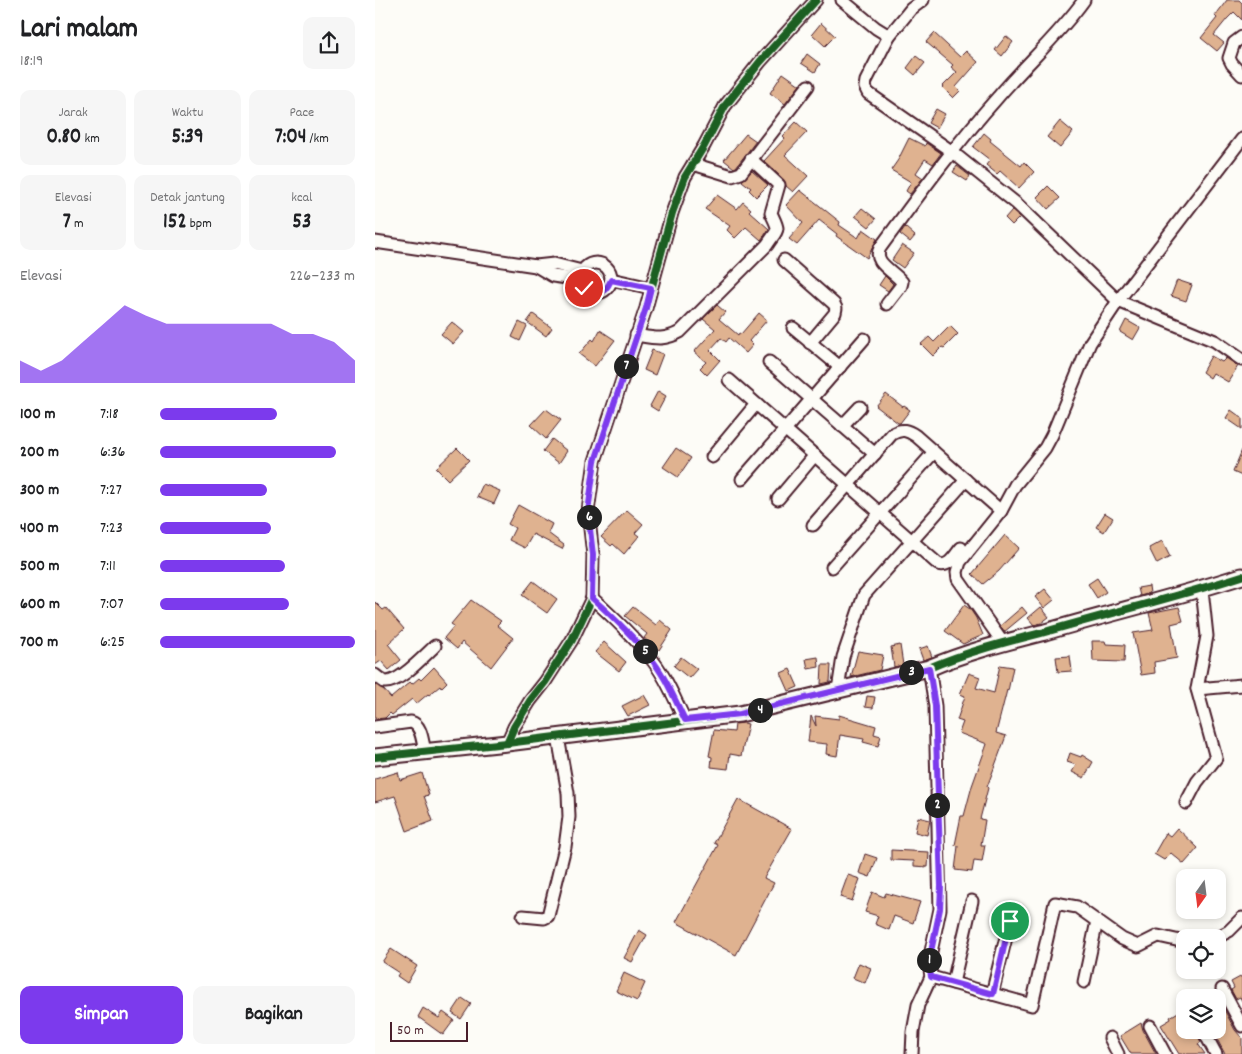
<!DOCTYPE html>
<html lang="id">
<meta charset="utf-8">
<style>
:root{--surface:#fff;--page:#f6f6f6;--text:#202124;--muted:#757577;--accent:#7c3aed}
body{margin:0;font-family:Dekko,sans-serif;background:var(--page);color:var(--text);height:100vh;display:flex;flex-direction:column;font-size:19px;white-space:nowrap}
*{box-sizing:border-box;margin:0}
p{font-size:16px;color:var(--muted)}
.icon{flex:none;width:28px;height:28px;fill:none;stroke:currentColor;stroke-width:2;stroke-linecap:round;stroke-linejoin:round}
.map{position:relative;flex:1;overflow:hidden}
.panel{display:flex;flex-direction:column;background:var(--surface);width:375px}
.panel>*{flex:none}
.needle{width:32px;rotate:194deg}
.tools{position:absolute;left:801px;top:869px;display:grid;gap:10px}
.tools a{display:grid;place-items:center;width:50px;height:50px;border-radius:10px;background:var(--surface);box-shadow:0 2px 8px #0003;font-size:25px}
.scale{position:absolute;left:15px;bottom:12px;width:78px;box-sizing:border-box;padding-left:5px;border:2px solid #4a1f2b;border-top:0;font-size:14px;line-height:18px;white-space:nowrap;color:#4a1f2b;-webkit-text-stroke:4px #fdfcf7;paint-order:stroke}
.pin{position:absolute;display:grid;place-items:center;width:42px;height:42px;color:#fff;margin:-21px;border:2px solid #fff;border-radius:50%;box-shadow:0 1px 5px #0007}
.km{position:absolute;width:25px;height:25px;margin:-12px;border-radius:50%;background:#222;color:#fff;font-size:14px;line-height:25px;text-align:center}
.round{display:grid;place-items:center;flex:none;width:52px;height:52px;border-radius:10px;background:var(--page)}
.headline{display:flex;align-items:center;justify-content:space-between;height:85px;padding:0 20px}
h1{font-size:28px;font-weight:700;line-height:38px}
.stats{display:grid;grid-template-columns:repeat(3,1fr);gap:8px;height:85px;padding:5px 20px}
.stats div{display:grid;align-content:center;border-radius:10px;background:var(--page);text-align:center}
.stats b{font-size:21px;font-weight:700}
.stats small{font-size:14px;font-weight:400}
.stats p{font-size:14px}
.chart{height:140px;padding:10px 20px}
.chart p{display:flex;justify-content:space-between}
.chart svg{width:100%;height:90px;margin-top:5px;fill:var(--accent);opacity:.7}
.action{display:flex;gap:10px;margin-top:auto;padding:10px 20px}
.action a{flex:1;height:58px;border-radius:10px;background:var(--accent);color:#fff;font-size:20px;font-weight:700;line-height:58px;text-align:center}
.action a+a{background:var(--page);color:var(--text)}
ul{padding:0 20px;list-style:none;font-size:16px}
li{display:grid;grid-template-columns:80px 60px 1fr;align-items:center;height:38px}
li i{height:12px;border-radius:6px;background:var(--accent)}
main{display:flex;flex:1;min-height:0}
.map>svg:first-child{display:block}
.building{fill:#dfb290;stroke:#4a1f2b}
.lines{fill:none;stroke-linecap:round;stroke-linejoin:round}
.street-casing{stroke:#4a1f2b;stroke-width:15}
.secondary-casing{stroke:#4a1f2b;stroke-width:19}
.street{stroke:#fdfcf7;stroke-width:11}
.secondary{stroke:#fdfcf7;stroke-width:15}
.cycleway-casing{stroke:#fdfcf7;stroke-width:11}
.cycleway{stroke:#1b5e20;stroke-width:8}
.route-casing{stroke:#fff;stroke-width:10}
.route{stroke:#7c3aed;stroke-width:6}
</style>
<main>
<section class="panel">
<div class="headline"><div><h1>Lari malam</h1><p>18:19</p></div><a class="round"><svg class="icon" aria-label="share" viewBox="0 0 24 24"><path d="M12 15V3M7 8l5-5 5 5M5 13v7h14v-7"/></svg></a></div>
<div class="stats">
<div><p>Jarak</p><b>0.80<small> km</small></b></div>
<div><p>Waktu</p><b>5:39</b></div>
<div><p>Pace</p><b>7:04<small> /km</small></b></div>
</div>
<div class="stats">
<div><p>Elevasi</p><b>7<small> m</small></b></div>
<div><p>Detak jantung</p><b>152<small> bpm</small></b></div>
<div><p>kcal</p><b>53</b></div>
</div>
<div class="chart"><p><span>Elevasi</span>226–233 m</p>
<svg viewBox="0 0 160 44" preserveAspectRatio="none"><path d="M0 44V33L10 38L20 33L30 24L40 15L50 6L60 11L70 15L80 15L90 15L100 15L110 15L120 15L130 20L140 20L150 24L160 33V44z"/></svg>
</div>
<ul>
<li><b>100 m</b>7:18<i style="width:60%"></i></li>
<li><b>200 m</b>6:36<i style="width:90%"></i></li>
<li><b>300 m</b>7:27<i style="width:55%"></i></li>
<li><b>400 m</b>7:23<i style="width:57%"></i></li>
<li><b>500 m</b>7:11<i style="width:64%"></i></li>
<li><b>600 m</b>7:07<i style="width:66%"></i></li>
<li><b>700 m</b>6:25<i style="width:100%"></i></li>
</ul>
<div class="action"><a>Simpan</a><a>Bagikan</a></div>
</section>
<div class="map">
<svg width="867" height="1054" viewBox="0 0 867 1054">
<rect width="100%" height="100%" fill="#fdfcf7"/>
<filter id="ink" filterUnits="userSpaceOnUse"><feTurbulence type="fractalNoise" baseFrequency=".02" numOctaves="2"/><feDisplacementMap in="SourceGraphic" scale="10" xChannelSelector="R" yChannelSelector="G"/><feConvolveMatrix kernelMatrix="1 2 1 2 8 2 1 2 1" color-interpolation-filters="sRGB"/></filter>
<g filter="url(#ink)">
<g class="building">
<polygon points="852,0 864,0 867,3 867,20 859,12 852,19 839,35 849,43 842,51 826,38 842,18 840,16"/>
<polygon points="446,23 460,36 450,46 437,34"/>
<polygon points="559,33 585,57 591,51 603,62 581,87 585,91 578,98 567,87 582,72 576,67 578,65 551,42"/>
<polygon points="631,36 638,42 627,56 620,50"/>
<polygon points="432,54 445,64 440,72 426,63"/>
<polygon points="541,56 550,63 540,75 532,68"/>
<polygon points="408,73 425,85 410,104 395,93"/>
<polygon points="561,109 570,114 562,128 553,123"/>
<polygon points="685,121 698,132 685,148 672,137"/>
<polygon points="421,122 432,132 410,155 433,176 418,192 411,186 409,180 389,161 410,138 408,136"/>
<polygon points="609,133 616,139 615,141 646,166 649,162 659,172 644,188 625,171 622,174 611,165 615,160 598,147"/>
<polygon points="371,134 381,141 361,167 359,168 349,160"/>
<polygon points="534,138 550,146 551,143 566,153 558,164 550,159 541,173 548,178 535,194 531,191 536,182 516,170 523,160"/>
<polygon points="582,166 595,176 592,181 578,172"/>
<polygon points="377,171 393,185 381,197 374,190 376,188 367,181"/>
<polygon points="673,186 685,198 673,209 662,197"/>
<polygon points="425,190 465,222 464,225 483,238 488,229 502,239 492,258 461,236 462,234 444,220 422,245 414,239 428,223 411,205"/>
<polygon points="342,195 362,209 368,202 376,209 374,211 394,229 386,240 371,227 360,238 352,230 355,226 330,209"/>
<polygon points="487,208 501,219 494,227 480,216"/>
<polygon points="637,210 645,217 637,225 630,218"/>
<polygon points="530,227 540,236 535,242 525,234"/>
<polygon points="527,245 539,253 528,268 517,260"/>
<polygon points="510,276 518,284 513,291 504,285"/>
<polygon points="802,280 817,285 811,301 796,296"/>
<polygon points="342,305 350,312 344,319 363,335 364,333 366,334 384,313 392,320 374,341 378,345 371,353 354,338 351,342 346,338 335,350 345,360 332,375 325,368 331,362 319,352 340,329 328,319"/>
<polygon points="158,314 177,328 171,336 152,322"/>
<polygon points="751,320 765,328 758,340 745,332"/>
<polygon points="77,322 89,332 78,344 66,334"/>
<polygon points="144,322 152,326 145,341 137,337"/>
<polygon points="575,326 583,334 569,348 567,347 558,356 546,344 554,337 559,342"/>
<polygon points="225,330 240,340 220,366 204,354 217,339 219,341"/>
<polygon points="277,350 288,354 280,375 269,370"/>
<polygon points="836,356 847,362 851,358 863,366 853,382 838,373 835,378 827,372"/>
<polygon points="283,391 291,396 283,411 275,406"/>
<polygon points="511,394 528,407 529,406 535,410 525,423 523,423 501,406"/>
<polygon points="171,409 186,420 171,439 156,425"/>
<polygon points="856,410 867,418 867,429 851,418"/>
<polygon points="177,439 192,451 184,463 168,451"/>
<polygon points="82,448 94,460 73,480 61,468"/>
<polygon points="301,448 316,458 303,477 288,467"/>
<polygon points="867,450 867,476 858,472"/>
<polygon points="108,484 125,491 119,504 102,497"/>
<polygon points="143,505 177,524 173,533 189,545 187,549 158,534 150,548 134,540 140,528 133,524"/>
<polygon points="252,510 268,524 260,533 264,536 249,554 238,544 236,546 226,537"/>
<polygon points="730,513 738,518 729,532 721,527"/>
<polygon points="630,535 644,548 624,571 608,584 597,574"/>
<polygon points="787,541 795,557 782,564 774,548"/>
<polygon points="722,578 731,592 722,598 713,584"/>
<polygon points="158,581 182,599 172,613 147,595"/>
<polygon points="774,586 775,593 765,596 763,588"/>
<polygon points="670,589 679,600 669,608 660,597"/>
<polygon points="96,600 126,621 122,625 138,638 116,667 87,642 82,649 69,638 79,626 76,624"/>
<polygon points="0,602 8,610 11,608 29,629 13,644 26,660 14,670 6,661 0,665"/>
<polygon points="589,605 595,609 601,618 608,635 588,644 570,631"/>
<polygon points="258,607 281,625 285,620 297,630 284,650 269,638 272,634 250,616"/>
<polygon points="647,607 652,613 629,632 625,626"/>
<polygon points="666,607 674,617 666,623 659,625 653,618"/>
<polygon points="804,607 808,621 796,624 802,658 779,662 780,673 766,675 758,633 778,630 774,613"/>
<polygon points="717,641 730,641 731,644 750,645 749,662 718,661"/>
<polygon points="229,642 251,662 244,671 220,652"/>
<polygon points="525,645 528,665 519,667 516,647"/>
<polygon points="553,646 557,657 548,660 544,649"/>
<polygon points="483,651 508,655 505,670 476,677"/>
<polygon points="695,656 697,671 683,672 681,657"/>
<polygon points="306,657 322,669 314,678 299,666"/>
<polygon points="443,657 444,667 433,669 431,659"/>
<polygon points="447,665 456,665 455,682 446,684"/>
<polygon points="625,665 638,667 633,691 632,690 621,733 631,736 612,787 613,788 605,819 610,820 606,845 610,845 607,862 599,861 597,872 580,870 583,846 580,845 586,816 589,816 597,786 612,744 584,733 588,722 582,720 590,696 585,694 594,673 605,677 601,688 619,693"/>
<polygon points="59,667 72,682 66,688 65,686 54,695 53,694 41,704 37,699 17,715 15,713 10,718 0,719 0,684 8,689 16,698 35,682 37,684 44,678 46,680"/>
<polygon points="415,669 423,687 414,691 406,673"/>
<polygon points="269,695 275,705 253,716 247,706"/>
<polygon points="492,696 500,697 498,708 490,707"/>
<polygon points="464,715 501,726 499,734 506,736 503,746 488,742 489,739 465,735 462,756 451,754 452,744 433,742 436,716 441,726 440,716 464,719"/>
<polygon points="369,723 373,724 366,756 355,754 353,769 336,767 337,757 334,756 339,730 359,732 360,724"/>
<polygon points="695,753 706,757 707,755 718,762 709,778 697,772 701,765 692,762"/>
<polygon points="23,772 25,780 47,773 54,795 49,796 58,821 32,831 20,796 0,802 0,779"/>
<polygon points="363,799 417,829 389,878 399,883 361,955 301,922 343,845 339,843"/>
<polygon points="543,817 555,820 552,835 540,832"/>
<polygon points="802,828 823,848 809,864 796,853 789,860 779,854 791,833 795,836"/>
<polygon points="516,850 554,852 553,867 539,866 539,861 516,860"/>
<polygon points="490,854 502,858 495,877 484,873"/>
<polygon points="473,875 485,879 477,901 465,897"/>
<polygon points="497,892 509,897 511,893 545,902 538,923 519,916 514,930 500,924 503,916 490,912"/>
<polygon points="264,930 272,935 257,962 249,958"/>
<polygon points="16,949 42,966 32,983 22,976 24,973 7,962"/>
<polygon points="484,963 496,968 490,983 478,978"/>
<polygon points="249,973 270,983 262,1001 241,991"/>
<polygon points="867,976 867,1001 865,997 861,999 856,990 859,988 856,982"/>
<polygon points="842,996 860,1030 867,1038 867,1054 850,1054 837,1030 842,1030"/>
<polygon points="87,998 96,1004 86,1019 77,1013"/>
<polygon points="48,1008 64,1018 68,1012 79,1020 68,1035 43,1017"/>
<polygon points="810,1008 810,1030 814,1030 817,1035 821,1033 826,1042 823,1044 830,1054 804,1054 786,1025 796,1019 795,1017"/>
<polygon points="766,1023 768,1030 781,1054 756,1054 745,1036"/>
</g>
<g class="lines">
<g class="street-casing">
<g id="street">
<polyline points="467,0 501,28 514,36 491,81 490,87 493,93 576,151 642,204 743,301 840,341 867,360"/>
<polyline points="514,36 536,9 548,0"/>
<polyline points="867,37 859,43 854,58 857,64 867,75"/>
<polyline points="318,164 357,176 366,173 433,86"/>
<polyline points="0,242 161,266 179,264 207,271"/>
<polyline points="409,260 459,304 461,308 460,313 435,343"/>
<circle cx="221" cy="278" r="15"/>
<polyline points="161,266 178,276 205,280"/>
<polyline points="236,279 276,288"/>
<path d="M512 304 526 286 527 282C519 271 497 263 505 248 543 196 580 145 623 97 651 64 684 35 709 0"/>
<polyline points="418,328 465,367"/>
<path d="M261 335C279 338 289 341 305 332L392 245C404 227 405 232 396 213L404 185 376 159"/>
<polyline points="394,362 500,454"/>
<path d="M354 380 563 564C574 568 580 555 586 548"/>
<polyline points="467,426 485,407"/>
<polyline points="337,457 381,404"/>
<polyline points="367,479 489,339"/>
<polyline points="403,499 440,455"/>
<polyline points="626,511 640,485 670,448 677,435 715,343 743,301 867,139"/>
<path d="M438 525 517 434C527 428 532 430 541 436L626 511 585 562 582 572 583 579 628 643"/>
<polyline points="457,567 559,452"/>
<path d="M217 598C237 616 257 635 274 656 290 674 299 698 310 720"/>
<path d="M0 675 9 682C24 684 49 656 60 646"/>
<polyline points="822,689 867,685"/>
<polyline points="463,690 468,657 489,595 591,480"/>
<path d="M0 727 36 722C47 725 47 741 50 751"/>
<polyline points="132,743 139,727 155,701 170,682 197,640 217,598 218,555 213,511 220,461 271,308 297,213 310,177 329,146 350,106 385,62 441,0"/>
<polyline points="811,803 822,782 841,758 822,689 832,636 827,589"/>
<polyline points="148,916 169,918 173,916 190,847 194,817 193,793 183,737"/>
<polyline points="841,938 854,931 867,918"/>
<polyline points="556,977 657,1005 680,903 702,907 747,939 763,946 783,936 810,942"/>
<polyline points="709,982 722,921"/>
<polyline points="578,983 597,901"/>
<polyline points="847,989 867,1026"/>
<polyline points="617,994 635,921"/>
<polyline points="775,1026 790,1054"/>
<polyline points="828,1030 841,1054"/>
<polyline points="735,1038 743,1054"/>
<polyline points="537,1054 538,1032 543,1005 556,977 554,961 565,909 560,706 554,668"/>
</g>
</g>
<g class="secondary-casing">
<path id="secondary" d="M0 757 132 743 365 714 554 668C591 652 631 642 670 632 735 613 802 597 867 576"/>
</g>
<use href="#street" class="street"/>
<use href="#secondary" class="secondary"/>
<g class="cycleway-casing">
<g id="cycleway">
<polyline points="132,743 139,727 155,701 170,682 197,640 217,598 218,555 213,511 220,461 271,308 297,213 310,177 329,146 350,106 385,62 441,0"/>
<path d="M0 757 132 743 365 714 554 668C591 652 631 642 670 632 735 613 802 597 867 576"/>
</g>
</g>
<use href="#cycleway" class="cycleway"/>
</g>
</g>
<g class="lines" filter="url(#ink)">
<g class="route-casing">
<path id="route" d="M209 288C222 297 230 294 236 280L276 288 271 308 220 461 213 511 218 555 217 598C237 616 257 635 274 656 290 675 299 698 310 720L365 714 381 710 554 668 560 706 566 886 565 909 554 961 556 977 618 994 635 921"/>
</g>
<use href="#route" class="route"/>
</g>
</svg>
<div class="tools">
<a><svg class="needle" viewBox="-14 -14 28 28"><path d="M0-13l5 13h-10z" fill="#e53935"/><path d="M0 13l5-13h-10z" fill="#757577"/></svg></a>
<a><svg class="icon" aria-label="locate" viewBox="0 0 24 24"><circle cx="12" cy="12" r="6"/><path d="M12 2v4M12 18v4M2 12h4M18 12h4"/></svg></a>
<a><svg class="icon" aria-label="layers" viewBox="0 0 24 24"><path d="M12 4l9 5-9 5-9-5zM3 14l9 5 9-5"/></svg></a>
</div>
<div class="scale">50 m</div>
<div class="pin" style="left:635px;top:921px;background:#1e9e55"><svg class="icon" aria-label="arrive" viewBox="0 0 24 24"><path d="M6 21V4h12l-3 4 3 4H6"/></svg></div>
<div class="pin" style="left:209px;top:288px;background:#d93025"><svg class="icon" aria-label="check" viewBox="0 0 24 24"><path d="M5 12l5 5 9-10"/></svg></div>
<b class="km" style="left:554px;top:960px">1</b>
<b class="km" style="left:562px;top:805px">2</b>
<b class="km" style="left:536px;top:672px">3</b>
<b class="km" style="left:385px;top:710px">4</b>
<b class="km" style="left:270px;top:651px">5</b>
<b class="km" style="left:214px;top:517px">6</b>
<b class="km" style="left:251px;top:366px">7</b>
</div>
</main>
